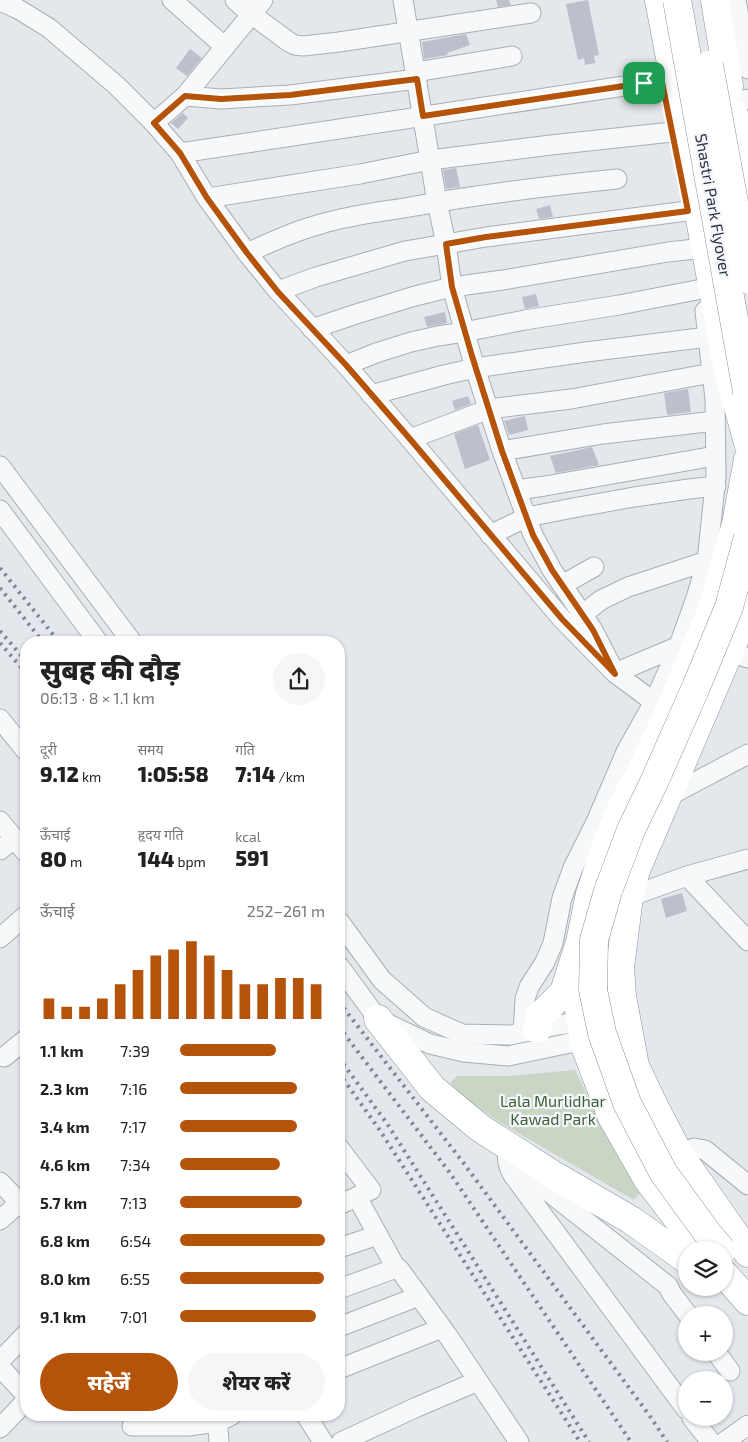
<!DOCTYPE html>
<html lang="hi">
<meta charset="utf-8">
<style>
:root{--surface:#fff;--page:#f6f6f6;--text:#222;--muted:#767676;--accent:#b45309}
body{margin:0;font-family:"Exo 2","Noto Sans Devanagari",sans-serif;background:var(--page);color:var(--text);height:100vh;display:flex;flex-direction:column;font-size:19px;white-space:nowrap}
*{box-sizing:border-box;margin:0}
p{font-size:16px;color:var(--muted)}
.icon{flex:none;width:28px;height:28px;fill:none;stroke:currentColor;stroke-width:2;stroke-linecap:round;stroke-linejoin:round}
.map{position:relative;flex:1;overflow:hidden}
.panel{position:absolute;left:20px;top:636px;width:325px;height:785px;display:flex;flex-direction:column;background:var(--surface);border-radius:20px;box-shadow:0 1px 4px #0004}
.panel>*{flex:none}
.buttons{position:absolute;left:678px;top:1241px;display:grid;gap:10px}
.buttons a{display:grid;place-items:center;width:55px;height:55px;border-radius:50%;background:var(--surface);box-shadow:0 1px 4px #0004;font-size:25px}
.pin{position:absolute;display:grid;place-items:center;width:42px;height:42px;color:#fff;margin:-21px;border-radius:10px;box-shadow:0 2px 8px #0006}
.round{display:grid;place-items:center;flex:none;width:52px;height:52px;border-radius:26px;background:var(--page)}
.headline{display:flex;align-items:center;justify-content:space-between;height:85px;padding:0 20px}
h1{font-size:28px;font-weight:800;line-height:38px}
.figures{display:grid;grid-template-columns:repeat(3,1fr);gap:8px;height:85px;padding:5px 20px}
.figures div{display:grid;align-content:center}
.figures b{font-size:21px;font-weight:800}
.figures small{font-size:14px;font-weight:400}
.figures p{font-size:14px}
.chart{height:140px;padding:10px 20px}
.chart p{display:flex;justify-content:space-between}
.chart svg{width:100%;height:90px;margin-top:5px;stroke:var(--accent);stroke-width:6}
.button{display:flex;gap:10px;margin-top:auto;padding:10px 20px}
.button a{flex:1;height:58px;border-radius:30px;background:var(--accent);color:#fff;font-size:20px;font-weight:800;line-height:58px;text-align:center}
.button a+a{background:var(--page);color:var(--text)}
ul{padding:0 20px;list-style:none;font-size:16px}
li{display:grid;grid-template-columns:80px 60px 1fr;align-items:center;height:38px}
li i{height:12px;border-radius:6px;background:var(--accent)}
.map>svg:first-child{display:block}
.green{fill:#c9d6c5}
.building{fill:#bbc0ca}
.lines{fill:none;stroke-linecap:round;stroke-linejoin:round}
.minor-casing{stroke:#a9aeb7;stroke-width:21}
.highway-casing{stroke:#8b94a3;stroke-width:29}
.minor{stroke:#f7f8fa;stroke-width:19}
.highway{stroke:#fff;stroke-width:28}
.rail{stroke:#7d8696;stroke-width:4;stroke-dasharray:2.5 5;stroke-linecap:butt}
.highway-bridge-casing{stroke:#8b94a3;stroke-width:29;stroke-linecap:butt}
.highway-bridge{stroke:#fff;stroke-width:28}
.route-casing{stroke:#fff;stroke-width:10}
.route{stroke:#b45309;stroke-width:6}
.labels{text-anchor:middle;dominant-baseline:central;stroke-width:4.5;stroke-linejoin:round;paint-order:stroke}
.street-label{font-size:16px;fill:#2b3445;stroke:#f4f6f9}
.park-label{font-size:16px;fill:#3f6138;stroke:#f4f6f9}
</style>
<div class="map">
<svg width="748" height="1442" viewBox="0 0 748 1442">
<rect width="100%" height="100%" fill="#e4e7ec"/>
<polygon class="green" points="575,1070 605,1131 641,1192 634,1200 499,1122 469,1101 450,1083 457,1076 508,1076"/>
<g class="building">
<polygon points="496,0 509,0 511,5 498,7"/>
<polygon points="588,0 599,55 594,56 595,63 585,65 584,58 578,60 566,4"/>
<polygon points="466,34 470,45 447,53 448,55 424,59 422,42"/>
<polygon points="190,49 202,58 187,76 176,68"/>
<polygon points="183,113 188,118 178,129 171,123"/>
<polygon points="456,168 460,187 446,189 443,170"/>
<polygon points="550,205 553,217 539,219 536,209"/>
<polygon points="536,294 539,306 525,309 522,297"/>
<polygon points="445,312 447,323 427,327 424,317"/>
<polygon points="688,389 691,412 667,415 664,393"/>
<polygon points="468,396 471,404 455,410 452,401"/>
<polygon points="525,416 528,430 509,435 504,421"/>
<polygon points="478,425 490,460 465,469 454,434"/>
<polygon points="592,447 599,465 556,473 550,456"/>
<polygon points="682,893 687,911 666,918 661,899"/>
</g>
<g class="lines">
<g class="minor-casing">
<g id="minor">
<polyline points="172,0 225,47"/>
<polyline points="235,0 251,14 289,42 295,45 303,46 339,42 531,13"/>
<polyline points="403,0 437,202 446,244 452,287 475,368 502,451 533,535 552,570 593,630 615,673 679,646"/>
<polyline points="736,0 748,69"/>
<polyline points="0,1 18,9 49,28 116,85 154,123 180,153 207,198 247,253 278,291 346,365 410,439 562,619 615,673 654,702"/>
<polyline points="416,72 512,56"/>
<polyline points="185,96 221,99 290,95 417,79"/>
<polyline points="712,105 748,99"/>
<polyline points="154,123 185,96 263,0"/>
<polyline points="180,153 644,83 662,82"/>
<polyline points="207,198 360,174 430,160 551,145 672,132"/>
<path d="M247 253C271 242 295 231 321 224 350 215 380 212 410 207 478 194 548 186 617 179"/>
<polyline points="278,291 316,277 405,251 486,237 687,211"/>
<polyline points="312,329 353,315 415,296 452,287 503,280 668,252 695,249"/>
<polyline points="346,365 376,353 411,342 438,336 464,332 525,320 619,305 702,289"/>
<polyline points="371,395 444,375 475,368 586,352 708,337"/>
<polyline points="410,439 489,409 571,399 712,373"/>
<polyline points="502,451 603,434 715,421"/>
<polyline points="0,466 132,642"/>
<polyline points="516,490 545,486 715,456"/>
<polyline points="0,510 98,642"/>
<polyline points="490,535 527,517 573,508 634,497 689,489 716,486"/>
<polyline points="562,585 594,567"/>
<polyline points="582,615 601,600 628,587 707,561"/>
<polyline points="729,652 748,658"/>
<polyline points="0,719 26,751"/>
<polyline points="667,797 748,754"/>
<polyline points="0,821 26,853"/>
<polyline points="0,850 14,839"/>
<polyline points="687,876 748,941"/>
<polyline points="629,897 687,876 748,859"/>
<polyline points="339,921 382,980 424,1017 462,1034 511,1035 558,1025 594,1020"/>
<polyline points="0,938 26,915"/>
<polyline points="339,966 378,1019 430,1044 464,1052 508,1056 594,1038"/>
<polyline points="523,1032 525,999 529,987 545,962 553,943 562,898 573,868 596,822 626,752 654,702 677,651 696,598 707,561 716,476 715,399 705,311"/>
<polyline points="4,1057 26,1039"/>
<path d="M507 1146C507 1157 507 1165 513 1175L686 1409"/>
<polyline points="339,1148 371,1190 339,1205"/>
<polyline points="679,1154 694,1148 705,1150 748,1185"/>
<polyline points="511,1162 668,1286 672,1294 688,1315"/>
<polyline points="0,1182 26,1209"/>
<polyline points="357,1197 396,1268"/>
<polyline points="0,1220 26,1197"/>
<polyline points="339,1248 378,1235"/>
<polyline points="339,1289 396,1268 399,1269 448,1336 519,1442"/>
<polyline points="339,1327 419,1296"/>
<polyline points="716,1352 730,1371"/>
<polyline points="0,1361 26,1334"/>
<polyline points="0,1367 26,1395"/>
<polyline points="339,1369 442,1328"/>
<polyline points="217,1415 219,1442"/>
<polyline points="306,1415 323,1442"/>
<polyline points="692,1418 711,1442"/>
<polyline points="132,1426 188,1426 218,1422 232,1415"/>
<polyline points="0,1428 26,1401"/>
<polyline points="341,1442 417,1407 478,1381"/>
<polyline points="724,1442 748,1425"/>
</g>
</g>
<g class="highway-casing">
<g id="highway">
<polyline points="659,0 678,100"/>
<polyline points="715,0 729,86"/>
<polyline points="734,114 748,191"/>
<polyline points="681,117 728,370 748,443"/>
<polyline points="748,603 745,615 636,870 629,897 620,967 622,996 635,1066 654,1106 679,1154 748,1253"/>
<polyline points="579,969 577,1000 582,1023 583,1041 612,1117 648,1180 690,1235 703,1250"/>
<polyline points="378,1019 432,1088 480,1128 552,1174 631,1220 686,1259"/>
<polyline points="537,1029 540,1016 564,992 580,942 590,894 608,840 624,802 642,770 669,711 713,607 736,524 748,459"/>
<polyline points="724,1274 748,1301"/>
</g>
</g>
<use href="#minor" class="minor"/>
<use href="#highway" class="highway"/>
<g class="rail">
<polyline points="0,568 59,642"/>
<polyline points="0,588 43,642"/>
<polyline points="0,631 26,661"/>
<polyline points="0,643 26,673"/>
<polyline points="339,1002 462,1161 652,1419 667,1442"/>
<polyline points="339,1027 450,1173 631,1442"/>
<polyline points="339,1058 388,1125 589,1442"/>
<polyline points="339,1073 379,1129 580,1442"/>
</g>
<g class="highway-bridge-casing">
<g id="highway-bridge">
<polyline points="677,0 747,392"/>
<polyline points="709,65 748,279"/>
<polyline points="722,1250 708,1234 663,1172 627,1103 602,1033 593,990 594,940 608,891 631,830 655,780 696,687 729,607 748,537"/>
</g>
</g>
<use href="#highway-bridge" class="highway-bridge"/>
</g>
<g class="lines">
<g class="route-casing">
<polygon id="route" points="417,79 423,116 644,83 662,82 688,211 486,237 446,244 452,287 472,356 502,451 533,535 552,570 593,630 615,674 562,619 410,439 346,365 278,292 247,253 207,198 180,153 154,123 185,96 221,99 290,95"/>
</g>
<use href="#route" class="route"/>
</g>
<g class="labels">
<g class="street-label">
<text transform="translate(714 205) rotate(80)">Shastri Park Flyover</text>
</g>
<g class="park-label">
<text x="553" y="1100">Lala Murlidhar<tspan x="553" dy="18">Kawad Park</tspan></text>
</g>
</g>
</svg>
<div class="buttons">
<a><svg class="icon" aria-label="layers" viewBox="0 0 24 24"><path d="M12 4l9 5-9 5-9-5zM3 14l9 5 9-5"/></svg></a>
<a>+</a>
<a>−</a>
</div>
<div class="pin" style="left:644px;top:83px;background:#1e9e55"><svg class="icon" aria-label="arrive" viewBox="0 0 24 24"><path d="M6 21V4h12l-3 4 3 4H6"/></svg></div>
<section class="panel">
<div class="headline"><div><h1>सुबह की दौड़</h1><p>06:13 · 8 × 1.1 km</p></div><a class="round"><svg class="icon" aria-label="share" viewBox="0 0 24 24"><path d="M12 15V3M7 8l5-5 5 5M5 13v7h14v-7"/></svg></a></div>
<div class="figures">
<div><p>दूरी</p><b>9.12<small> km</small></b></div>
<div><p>समय</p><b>1:05:58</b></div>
<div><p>गति</p><b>7:14<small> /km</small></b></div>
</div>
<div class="figures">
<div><p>ऊँचाई</p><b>80<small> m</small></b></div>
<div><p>हृदय गति</p><b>144<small> bpm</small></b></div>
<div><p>kcal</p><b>591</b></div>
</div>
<div class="chart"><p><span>ऊँचाई</span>252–261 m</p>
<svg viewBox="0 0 160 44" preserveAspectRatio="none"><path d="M5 44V34M15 44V38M25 44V38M35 44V34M45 44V27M55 44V20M65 44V13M75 44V10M85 44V6M95 44V13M105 44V20M115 44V27M125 44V27M135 44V24M145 44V24M155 44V27"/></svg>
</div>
<ul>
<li><b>1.1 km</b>7:39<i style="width:66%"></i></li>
<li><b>2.3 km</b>7:16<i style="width:81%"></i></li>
<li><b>3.4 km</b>7:17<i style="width:81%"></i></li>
<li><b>4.6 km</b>7:34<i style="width:69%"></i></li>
<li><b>5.7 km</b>7:13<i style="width:84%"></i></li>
<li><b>6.8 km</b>6:54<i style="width:100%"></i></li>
<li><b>8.0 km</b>6:55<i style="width:99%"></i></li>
<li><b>9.1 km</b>7:01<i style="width:94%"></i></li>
</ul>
<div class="button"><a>सहेजें</a><a>शेयर करें</a></div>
</section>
</div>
